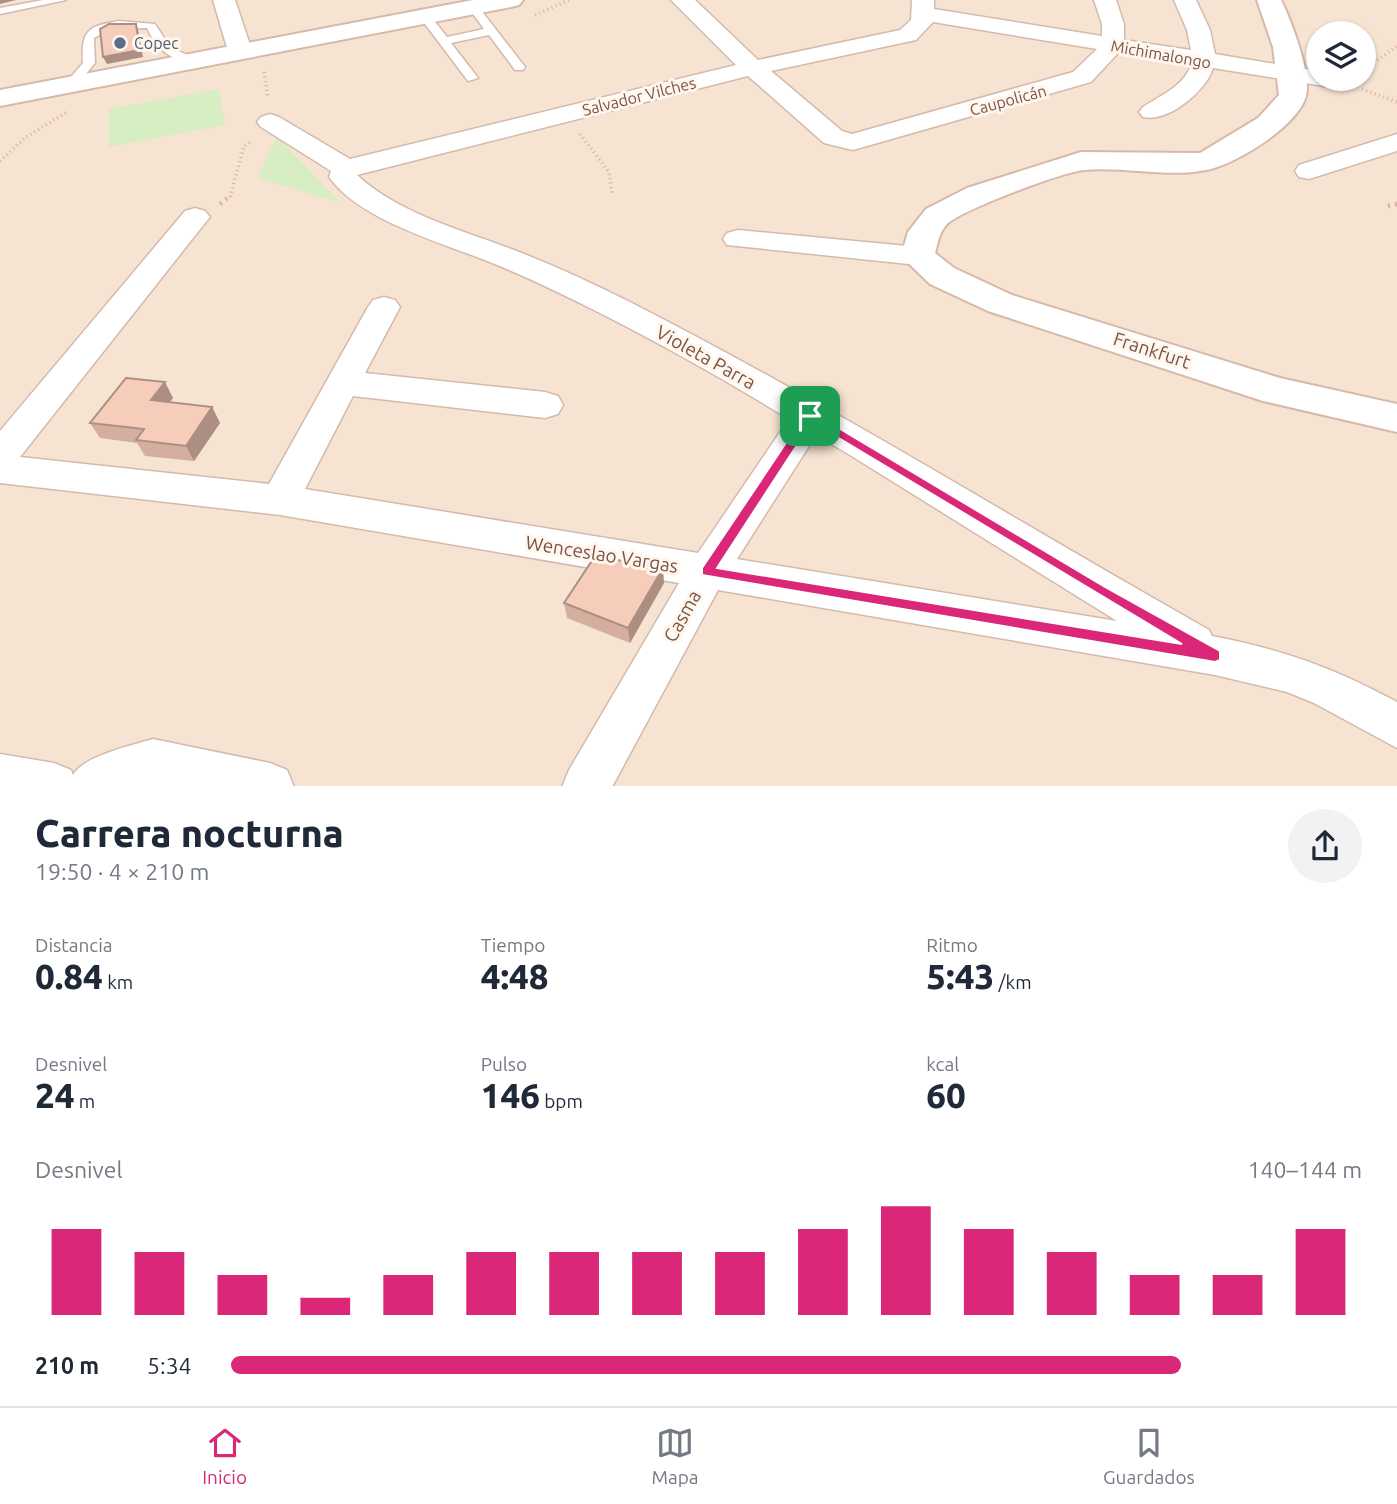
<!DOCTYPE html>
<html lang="es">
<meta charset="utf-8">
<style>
:root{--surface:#fff;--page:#f2f2f3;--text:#1f2937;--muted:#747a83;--line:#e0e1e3;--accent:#db2777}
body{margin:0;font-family:Ubuntu,sans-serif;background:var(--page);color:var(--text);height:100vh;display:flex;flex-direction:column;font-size:26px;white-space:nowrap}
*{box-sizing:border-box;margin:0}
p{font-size:23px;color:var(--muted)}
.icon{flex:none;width:38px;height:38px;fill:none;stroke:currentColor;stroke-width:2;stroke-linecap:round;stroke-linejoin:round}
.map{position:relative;height:786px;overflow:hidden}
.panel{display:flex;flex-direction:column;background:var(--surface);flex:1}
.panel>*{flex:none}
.tools{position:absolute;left:1306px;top:21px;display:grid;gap:14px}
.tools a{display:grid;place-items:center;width:70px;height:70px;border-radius:50%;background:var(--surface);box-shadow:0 2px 5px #0004;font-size:35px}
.pin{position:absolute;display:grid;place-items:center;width:60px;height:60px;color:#fff;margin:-30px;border-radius:14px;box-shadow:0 4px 10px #0006}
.round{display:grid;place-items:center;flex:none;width:74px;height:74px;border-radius:37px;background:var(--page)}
.headline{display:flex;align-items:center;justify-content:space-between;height:119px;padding:0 35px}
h1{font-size:38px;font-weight:800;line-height:52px}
.stats{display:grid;grid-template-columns:repeat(3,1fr);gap:10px;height:119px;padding:7px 35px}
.stats div{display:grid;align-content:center}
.stats b{font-size:35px;font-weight:800}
.stats small{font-size:19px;font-weight:400}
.stats p{font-size:19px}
.chart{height:196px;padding:14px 35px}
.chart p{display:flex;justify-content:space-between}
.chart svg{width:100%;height:126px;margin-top:7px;stroke:var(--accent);stroke-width:6}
ul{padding:0 35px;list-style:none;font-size:23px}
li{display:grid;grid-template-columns:112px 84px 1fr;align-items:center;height:52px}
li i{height:18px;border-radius:9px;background:var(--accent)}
.tab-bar{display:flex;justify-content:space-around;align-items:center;height:98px;border-top:2px solid var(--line);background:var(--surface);font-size:19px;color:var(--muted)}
.tab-bar a{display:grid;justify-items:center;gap:4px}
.tab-bar .current{color:var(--accent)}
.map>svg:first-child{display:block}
.residential{fill:#f6e3d2;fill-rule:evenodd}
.green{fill:#d7edc2}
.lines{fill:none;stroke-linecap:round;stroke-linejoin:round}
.lane-casing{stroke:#d4baac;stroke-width:3}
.street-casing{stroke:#d4baac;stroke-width:3}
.secondary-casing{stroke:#d7b9a9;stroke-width:4}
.path-far1{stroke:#dbaf9d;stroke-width:3.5;stroke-dasharray:1 3.5;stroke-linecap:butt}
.path{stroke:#dbaf9d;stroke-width:4.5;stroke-dasharray:2 5;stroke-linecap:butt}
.lane{fill:#fff;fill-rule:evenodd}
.street{fill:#fff;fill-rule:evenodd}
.secondary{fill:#fff;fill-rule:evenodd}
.wall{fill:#d4afa0}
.shaded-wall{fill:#ac8f82}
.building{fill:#f6ccba;stroke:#ac8f82;stroke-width:2}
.route{fill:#db2777;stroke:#fff;stroke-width:2;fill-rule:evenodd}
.service-dot{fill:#5c6f8a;stroke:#fff6ed;stroke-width:2.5}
.labels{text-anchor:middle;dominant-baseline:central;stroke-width:6;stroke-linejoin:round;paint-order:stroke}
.far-service-label{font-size:16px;fill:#4e5e75;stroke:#fff6ed;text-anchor:start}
.far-street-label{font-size:16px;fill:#7a5547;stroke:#fff6ed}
.street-label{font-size:19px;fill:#7a5547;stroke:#fff6ed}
</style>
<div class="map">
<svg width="1397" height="787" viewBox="0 0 1397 787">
<rect width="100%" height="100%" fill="#fef2e5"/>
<path class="residential" d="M0 0H1397V786H0ZM1318 33H1363V79H1318Z"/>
<g class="green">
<polygon points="219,89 225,125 109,147 109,109"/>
<polygon points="277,137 341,203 257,178"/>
</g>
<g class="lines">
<g class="lane-casing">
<g id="lane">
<polygon points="43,0 66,0 0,14 0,8"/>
<polygon points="473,4 477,5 525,67 523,70 515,70 489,35 451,43 478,78 468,81 419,16 429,14 447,37 484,29 468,7"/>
<path d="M119 21 155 24 170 47 198 60 192 64C169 58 157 50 147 28L111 29 94 38 95 63 75 87H67L65 84 83 63C81 30 88 26 119 21Z"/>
</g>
</g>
<g class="street-casing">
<g id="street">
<polygon points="213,0 235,0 252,51 248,56 232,56 228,51"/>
<path d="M671 0H695L758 60 900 30 911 20 912 0H934V9L1102 36V24L1094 0H1116L1124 24V40L1191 50 1187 30 1174 0H1196L1210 30 1215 54 1318 71V79H1347L1345 86 1336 88 1213 68C1206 92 1167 123 1143 117L1139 112 1143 107C1161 95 1184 86 1191 65L1118 53 1091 82 853 150 824 143 748 76 357 175C399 214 462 230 514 250 553 265 592 283 630 302 828 403 1016 521 1209 630L1212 636C1284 650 1332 667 1397 702V748L1314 703 1287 692 1215 675 718 590 612 787H562L569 770 679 583 280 515 0 483V431L185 211 195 208 205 211 210 217 205 223 20 457 269 484 368 307 373 300 384 297 395 300 400 307 365 373 545 392 558 396 563 405 558 414 545 418 353 396 305 489 698 553 789 419C727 381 663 345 598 312 564 295 528 277 492 263 444 243 360 221 329 177L331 171 261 127 257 122 261 117 270 114 279 117 350 159 736 65ZM933 22 1097 49 1073 72 852 134 842 131 771 71 916 40ZM816 435 850 455 1117 621 737 559Z"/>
<polygon points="1397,134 1397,151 1309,179 1299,177 1295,171 1299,165"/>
<polygon points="738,230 918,247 929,249 933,256 929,263 918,265 727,245 723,239 727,233"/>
<path d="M153 739 270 763 287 770 294 787H0V754L54 763 71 770 73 775C83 756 133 745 153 739Z"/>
</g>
</g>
<g class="secondary-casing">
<g id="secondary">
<polygon points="473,0 523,0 519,5 511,7 0,106 0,90"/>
<path d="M1257 0H1281C1291 20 1312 75 1306 96 1298 126 1235 165 1206 170 1168 178 1123 166 1084 170 1062 172 962 210 947 224 939 232 938 243 935 253L954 268 1012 295 1280 378 1397 404V432L1263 401 988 311 930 284 901 256 908 232 926 209 967 188 1081 152 1200 153 1258 118 1279 95 1273 47Z"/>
</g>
</g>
<g class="path-far1">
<polyline points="535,15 569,0"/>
<polyline points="1363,71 1397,46"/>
<polyline points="264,72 268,98"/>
<polyline points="1362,89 1397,102"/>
<polyline points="580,134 609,172 612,194"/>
<polyline points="0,161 26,137 67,112"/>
<polyline points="230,197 244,146 252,141"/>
</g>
<g class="path">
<polyline points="220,204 231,195"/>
<polyline points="1388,206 1397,204"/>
</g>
<use href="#lane" class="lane"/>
<use href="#street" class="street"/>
<use href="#secondary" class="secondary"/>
</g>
<g class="wall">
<polygon points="173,398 170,402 212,407 220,423 194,461 145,456 137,443 100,438 90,423"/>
<polygon points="664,583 630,643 567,618 564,603"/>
</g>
<g class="shaded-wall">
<polygon points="0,0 16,0 0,4"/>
<polygon points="136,24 138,31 143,57 107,64 103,57"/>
<polygon points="165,382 173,398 159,416 151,400"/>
<polygon points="212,407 220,423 194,461 186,446"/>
<polygon points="663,568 664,583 630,643 628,628"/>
</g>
<g class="building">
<polygon points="109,24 136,24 140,50 103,57 100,29"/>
<polygon points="126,378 165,382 151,400 212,407 186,446 136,440 144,429 90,423"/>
<polygon points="595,556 663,568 628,628 564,603"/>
</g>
<path class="route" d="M810 411 1105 587 1220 651V660L1215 662 702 575V568L806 413ZM812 422 1182 644 717 568Z"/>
<circle class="service-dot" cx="120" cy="43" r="7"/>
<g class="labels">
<g class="far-service-label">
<text x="134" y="43">Copec</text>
</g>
<g class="far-street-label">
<text transform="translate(1161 54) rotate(10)">Michimalongo</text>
<text transform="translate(639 96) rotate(-14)">Salvador Vilches</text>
<text transform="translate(1008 100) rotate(-15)">Caupolicán</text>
</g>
<g class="street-label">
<text transform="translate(1152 350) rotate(18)">Frankfurt</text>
<text transform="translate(706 357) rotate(29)">Violeta Parra</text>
<text transform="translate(602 554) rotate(9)">Wenceslao Vargas</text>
<text transform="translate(682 616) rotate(-61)">Casma</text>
</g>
</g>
</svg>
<div class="tools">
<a><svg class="icon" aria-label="layers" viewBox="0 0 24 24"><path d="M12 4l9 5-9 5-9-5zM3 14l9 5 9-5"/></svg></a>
</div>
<div class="pin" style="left:810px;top:416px;background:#1e9e55"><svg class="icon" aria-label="arrive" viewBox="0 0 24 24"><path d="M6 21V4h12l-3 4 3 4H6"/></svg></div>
</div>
<section class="panel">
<div class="headline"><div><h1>Carrera nocturna</h1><p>19:50 · 4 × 210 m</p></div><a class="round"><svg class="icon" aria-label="share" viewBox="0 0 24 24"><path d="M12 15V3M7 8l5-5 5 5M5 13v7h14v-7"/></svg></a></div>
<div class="stats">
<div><p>Distancia</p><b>0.84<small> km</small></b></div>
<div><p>Tiempo</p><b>4:48</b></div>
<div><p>Ritmo</p><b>5:43<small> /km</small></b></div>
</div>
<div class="stats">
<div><p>Desnivel</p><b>24<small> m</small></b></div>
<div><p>Pulso</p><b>146<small> bpm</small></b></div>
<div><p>kcal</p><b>60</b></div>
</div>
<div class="chart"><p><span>Desnivel</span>140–144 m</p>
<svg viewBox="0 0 160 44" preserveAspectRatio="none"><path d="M5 44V14M15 44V22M25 44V30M35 44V38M45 44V30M55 44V22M65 44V22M75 44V22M85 44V22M95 44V14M105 44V6M115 44V14M125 44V22M135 44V30M145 44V30M155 44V14"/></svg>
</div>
<ul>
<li><b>210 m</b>5:34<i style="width:84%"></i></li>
</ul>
</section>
<nav class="tab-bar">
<a class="current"><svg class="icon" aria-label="home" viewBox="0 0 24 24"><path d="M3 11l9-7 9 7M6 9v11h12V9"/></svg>Inicio</a>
<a><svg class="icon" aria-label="map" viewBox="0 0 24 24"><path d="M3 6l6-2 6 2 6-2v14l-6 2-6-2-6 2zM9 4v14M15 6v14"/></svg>Mapa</a>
<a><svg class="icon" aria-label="saved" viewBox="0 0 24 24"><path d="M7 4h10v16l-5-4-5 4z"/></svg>Guardados</a>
</nav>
